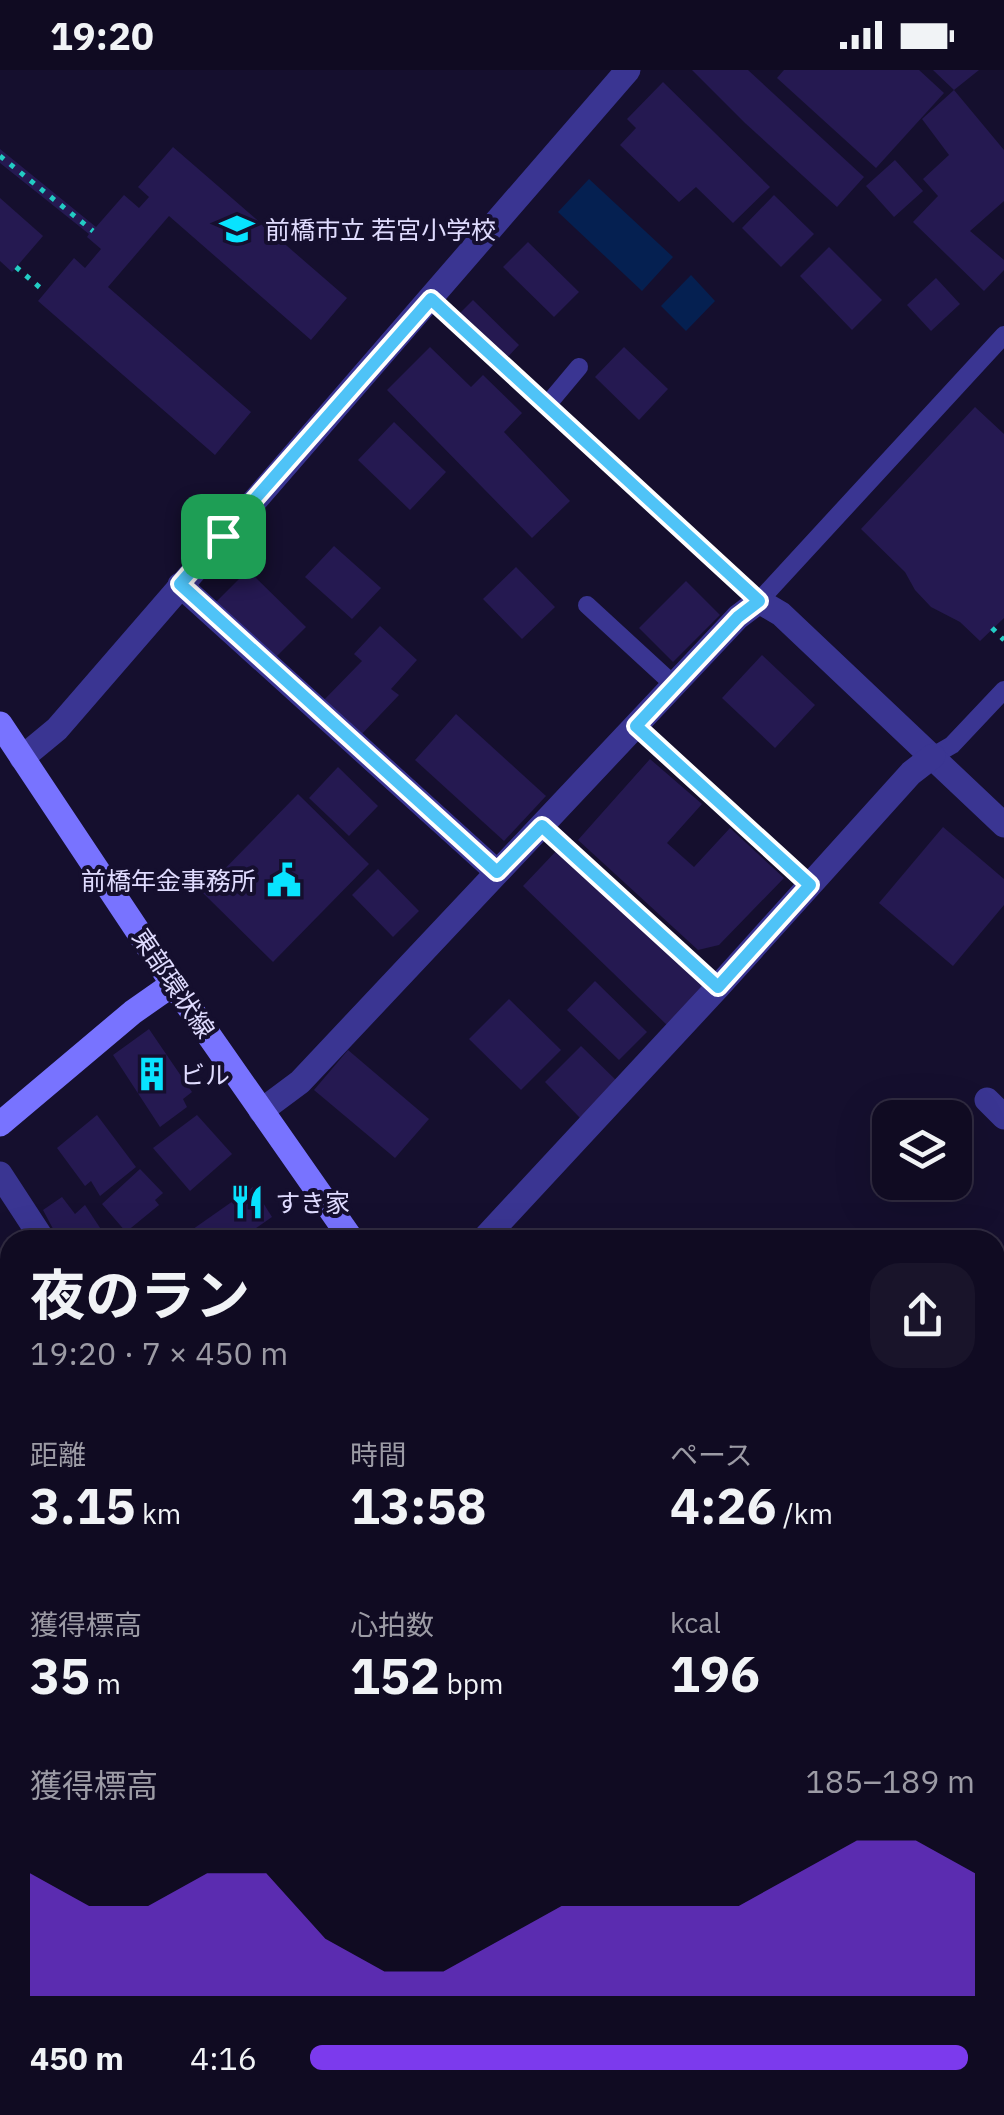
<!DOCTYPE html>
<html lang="ja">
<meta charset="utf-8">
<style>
:root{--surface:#100b22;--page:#19142a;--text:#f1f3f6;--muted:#9c9ba5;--line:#302b40;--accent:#7c3aed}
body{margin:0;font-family:"IBM Plex Sans","Noto Sans JP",sans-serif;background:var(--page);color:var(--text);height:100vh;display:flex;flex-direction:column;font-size:38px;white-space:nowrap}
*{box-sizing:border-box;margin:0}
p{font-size:32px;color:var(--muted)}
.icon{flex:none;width:55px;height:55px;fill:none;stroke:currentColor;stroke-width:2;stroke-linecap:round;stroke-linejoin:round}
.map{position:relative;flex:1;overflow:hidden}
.details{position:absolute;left:0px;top:1160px;width:1005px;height:885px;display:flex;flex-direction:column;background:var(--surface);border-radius:30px 30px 0 0;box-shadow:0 10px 40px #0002,0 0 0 2px var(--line)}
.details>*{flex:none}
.controls{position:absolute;left:872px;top:1030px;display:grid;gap:20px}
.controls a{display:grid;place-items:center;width:100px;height:100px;border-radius:20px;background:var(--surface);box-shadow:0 10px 40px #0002,0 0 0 2px var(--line);font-size:50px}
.pin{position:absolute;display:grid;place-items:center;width:85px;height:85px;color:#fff;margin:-42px;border-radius:20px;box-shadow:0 5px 15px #0006}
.round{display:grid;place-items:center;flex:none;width:105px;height:105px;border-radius:30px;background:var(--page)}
.headline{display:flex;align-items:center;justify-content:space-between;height:170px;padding:0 30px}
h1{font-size:55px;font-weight:700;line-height:75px}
.metrics{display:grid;grid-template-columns:repeat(3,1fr);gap:15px;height:170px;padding:10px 30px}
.metrics div{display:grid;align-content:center}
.metrics b{font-size:50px;font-weight:700}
.metrics small{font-size:28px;font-weight:400}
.metrics p{font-size:28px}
.chart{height:280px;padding:20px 30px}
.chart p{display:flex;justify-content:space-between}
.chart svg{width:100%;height:180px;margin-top:10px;fill:var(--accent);opacity:.7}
ul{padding:0 30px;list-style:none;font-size:32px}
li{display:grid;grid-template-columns:160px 120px 1fr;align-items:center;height:75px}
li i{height:25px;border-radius:12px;background:var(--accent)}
.status{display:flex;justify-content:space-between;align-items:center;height:70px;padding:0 50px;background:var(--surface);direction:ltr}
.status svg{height:28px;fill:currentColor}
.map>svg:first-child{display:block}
.green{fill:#113938}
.water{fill:#052051}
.building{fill:#251951}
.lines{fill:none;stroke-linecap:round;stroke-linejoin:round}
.path{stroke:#23ccc4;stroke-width:5;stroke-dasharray:5 8;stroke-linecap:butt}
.lane{stroke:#3a3592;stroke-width:18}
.street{stroke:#3a3592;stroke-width:25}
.secondary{stroke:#7873ff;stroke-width:25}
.route-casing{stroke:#fff;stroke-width:20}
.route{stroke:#4fc3f7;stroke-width:12}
.labels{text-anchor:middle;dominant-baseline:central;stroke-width:8;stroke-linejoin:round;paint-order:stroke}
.poi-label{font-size:25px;fill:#e0dcff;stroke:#150f2e;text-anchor:start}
.street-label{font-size:25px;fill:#e0dcff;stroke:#150f2e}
</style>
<div class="status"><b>19:20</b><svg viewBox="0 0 49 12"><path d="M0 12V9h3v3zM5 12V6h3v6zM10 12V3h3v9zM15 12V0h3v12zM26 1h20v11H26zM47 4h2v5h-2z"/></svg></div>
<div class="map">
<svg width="1004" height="2045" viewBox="0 0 1004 2045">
<rect width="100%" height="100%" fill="#150f2e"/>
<polygon class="green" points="10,1993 10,2035 152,2035 170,2045 0,2045 0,2009"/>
<g class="water">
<polygon points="589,109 673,187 642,221 558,142"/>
<polygon points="691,205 715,231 686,261 661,236"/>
</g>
<g class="building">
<polygon points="692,0 748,0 864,107 837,137 745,53"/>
<polygon points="784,0 919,0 944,23 876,98 777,8"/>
<polygon points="933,0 979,0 954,20"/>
<polygon points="663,12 770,117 733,153 696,117 679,132 620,75 636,58 627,49"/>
<polygon points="954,20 1004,80 1004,131 970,161 1004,190 1004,200 984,221 913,152 938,126 923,109 949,85 922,49"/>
<polygon points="173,77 347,228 311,270 169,146 108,217 251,342 215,385 38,231 74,188 85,198 101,179 87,167 89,164 0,93 0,79 96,157 124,125 139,138 149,127 138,117"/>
<polygon points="895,90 923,121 894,147 866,116"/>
<polygon points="774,125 814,164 781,197 742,158"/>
<polygon points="0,128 43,166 12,202 0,191"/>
<polygon points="528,172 579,222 554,247 503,197"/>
<polygon points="829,177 882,230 852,260 800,206"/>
<polygon points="936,208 960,234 931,261 907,235"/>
<polygon points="473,230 519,275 504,291 458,245"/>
<polygon points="430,277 471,317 483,305 522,343 504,362 570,431 532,468 387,320"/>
<polygon points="624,277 668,319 639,350 595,307"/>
<polygon points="975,337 1004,364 1004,548 980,571 960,552 931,537 915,520 905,502 861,459"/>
<polygon points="394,352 446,402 410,440 358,390"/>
<polygon points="334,476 381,518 352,549 305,507"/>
<polygon points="516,497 555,537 522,569 483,529"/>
<polygon points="248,500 306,557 273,590 215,533"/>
<polygon points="686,511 720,545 673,592 639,558"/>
<polygon points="380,556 417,590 391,619 399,625 359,667 322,632 362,591 354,584"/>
<polygon points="762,585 815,635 775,678 722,628"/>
<polygon points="456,644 546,726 504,771 415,690"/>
<polygon points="650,689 702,734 667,773 694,797 730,758 784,808 719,875 698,880 578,770"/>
<polygon points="338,697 378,736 349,766 309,728"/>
<polygon points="298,724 369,794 273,892 202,822"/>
<polygon points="943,757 1004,809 1004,835 953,896 879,833"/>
<polygon points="560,777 705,917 668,956 523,816"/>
<polygon points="378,799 419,841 393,867 352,825"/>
<polygon points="595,911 647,962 619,990 567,940"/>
<polygon points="509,929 561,980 521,1020 469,969"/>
<polygon points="149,959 192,1022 183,1029 187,1037 160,1057 113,985"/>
<polygon points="581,976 621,1015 584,1052 545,1012"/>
<polygon points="348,980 429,1049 395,1088 314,1020"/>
<polygon points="97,1045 136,1097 100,1126 91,1111 85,1116 57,1078"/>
<polygon points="197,1045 232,1084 190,1121 153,1078"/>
<polygon points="140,1099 163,1123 155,1130 159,1135 126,1162 102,1134"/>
<polygon points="253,1117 272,1147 239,1170 189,1170 186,1164"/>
<polygon points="62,1127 75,1144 85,1135 108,1170 59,1170 43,1140"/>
<polygon points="0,1182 9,1194 4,1199 10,1207 10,1221 0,1228"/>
<polygon points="10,1227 10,1254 0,1240 0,1234"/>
<polygon points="10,1362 10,1411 0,1398 0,1370"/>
<polygon points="0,1457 10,1463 10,1501 3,1498 0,1502"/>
<polygon points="1004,1462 1004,1512 995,1503 995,1471"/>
<polygon points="8,1712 10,1715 10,1798 0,1787 0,1719"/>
<polygon points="1004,1922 1004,1958 995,1952 995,1930"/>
<polygon points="294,2035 455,2035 449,2045 309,2045"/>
<polygon points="465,2035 480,2035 498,2045 458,2045"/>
<polygon points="855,2035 860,2035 876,2045 849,2045"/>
<polygon points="899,2035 933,2035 927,2045 918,2039 914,2044"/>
</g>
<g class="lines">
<g class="path">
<polyline points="0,86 93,161"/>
<polyline points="16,197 45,222"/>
<polyline points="992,558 1004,570"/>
</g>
<g class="lane">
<polyline points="431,229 759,531 1004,265"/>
<polyline points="548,334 579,297"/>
<polyline points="587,535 674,615"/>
<polyline points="636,656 810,815"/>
<polyline points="933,686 952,675 1004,620"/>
<polyline points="542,755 718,917"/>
<polyline points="0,1261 10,1275"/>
<polyline points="995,1652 1004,1644"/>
<polyline points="995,1779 1004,1765"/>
</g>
<g class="street">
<polyline points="180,515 497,802"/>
<polyline points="22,688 57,659 628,0"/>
<polyline points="987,1030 1004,1047"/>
<polyline points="261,1041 300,1012 738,547 759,531 781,544 1004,755"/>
<polyline points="0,1104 43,1170"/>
<polyline points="483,1170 718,917 911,703 933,686"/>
<polyline points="995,1400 1004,1390"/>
<polyline points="0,1615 10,1621"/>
<polyline points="544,2045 550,2035"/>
<polyline points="827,2045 833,2035"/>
</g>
<g class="secondary">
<polyline points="0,654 173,914 352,1170"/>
<polyline points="0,1054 133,942 173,914"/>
<polyline points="995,1750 1004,1757"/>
<polyline points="0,1918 10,1923"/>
<polyline points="0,1968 10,1951"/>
<polyline points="200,2035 217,2045"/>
</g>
</g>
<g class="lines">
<g class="route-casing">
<polygon id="route" points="431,229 759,531 738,547 636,656 810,815 718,917 542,756 497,802 180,514"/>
</g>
<use href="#route" class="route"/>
</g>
<defs>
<g id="school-bare" transform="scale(2.7)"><path d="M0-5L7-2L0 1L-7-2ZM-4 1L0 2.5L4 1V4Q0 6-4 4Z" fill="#08e3ff" stroke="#150f2e" stroke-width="2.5" paint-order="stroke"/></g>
<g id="civic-bare" transform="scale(2.7)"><path d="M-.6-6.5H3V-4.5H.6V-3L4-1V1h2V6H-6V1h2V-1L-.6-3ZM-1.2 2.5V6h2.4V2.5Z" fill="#08e3ff" stroke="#150f2e" stroke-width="2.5" paint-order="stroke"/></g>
<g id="building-bare" transform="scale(2.7)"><path d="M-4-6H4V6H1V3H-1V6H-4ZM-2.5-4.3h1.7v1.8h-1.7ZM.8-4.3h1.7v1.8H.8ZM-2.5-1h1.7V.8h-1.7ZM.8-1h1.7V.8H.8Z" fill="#08e3ff" stroke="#150f2e" stroke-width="2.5" paint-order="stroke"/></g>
<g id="restaurant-bare" transform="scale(2.7)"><path d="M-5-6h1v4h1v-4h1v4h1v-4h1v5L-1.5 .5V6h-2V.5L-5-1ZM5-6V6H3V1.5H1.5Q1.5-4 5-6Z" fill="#08e3ff" stroke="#150f2e" stroke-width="2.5" paint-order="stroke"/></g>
</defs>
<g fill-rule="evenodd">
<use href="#school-bare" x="237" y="159"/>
<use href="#civic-bare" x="284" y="810"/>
<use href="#building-bare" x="152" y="1004"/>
<use href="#restaurant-bare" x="247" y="1132"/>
</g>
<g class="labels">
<g class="poi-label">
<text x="265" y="159">前橋市立 若宮小学校</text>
<text x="256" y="810" text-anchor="end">前橋年金事務所</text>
<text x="180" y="1004">ビル</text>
<text x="275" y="1132">すき家</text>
</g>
<g class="street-label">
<text transform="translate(174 913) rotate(56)">東部環状線</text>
</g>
</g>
</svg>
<div class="controls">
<a><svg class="icon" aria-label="layers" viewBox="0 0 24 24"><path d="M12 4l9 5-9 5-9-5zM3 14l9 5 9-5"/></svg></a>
</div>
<div class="pin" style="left:223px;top:466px;background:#1e9e55"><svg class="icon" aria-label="arrive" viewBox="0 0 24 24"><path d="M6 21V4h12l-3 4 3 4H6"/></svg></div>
<section class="details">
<div class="headline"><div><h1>夜のラン</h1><p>19:20 · 7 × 450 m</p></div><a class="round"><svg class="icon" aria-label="share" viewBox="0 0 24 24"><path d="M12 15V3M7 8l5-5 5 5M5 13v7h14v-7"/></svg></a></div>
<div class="metrics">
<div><p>距離</p><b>3.15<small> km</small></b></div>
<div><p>時間</p><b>13:58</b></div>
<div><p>ペース</p><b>4:26<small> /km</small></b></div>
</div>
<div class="metrics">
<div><p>獲得標高</p><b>35<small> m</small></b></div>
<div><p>心拍数</p><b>152<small> bpm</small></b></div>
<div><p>kcal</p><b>196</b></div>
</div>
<div class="chart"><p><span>獲得標高</span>185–189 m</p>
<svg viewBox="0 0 160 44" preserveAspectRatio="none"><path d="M0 44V14L10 22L20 22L30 14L40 14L50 30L60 38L70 38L80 30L90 22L100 22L110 22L120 22L130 14L140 6L150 6L160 14V44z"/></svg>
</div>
<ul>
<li><b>450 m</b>4:16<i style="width:99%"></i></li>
</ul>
</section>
</div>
